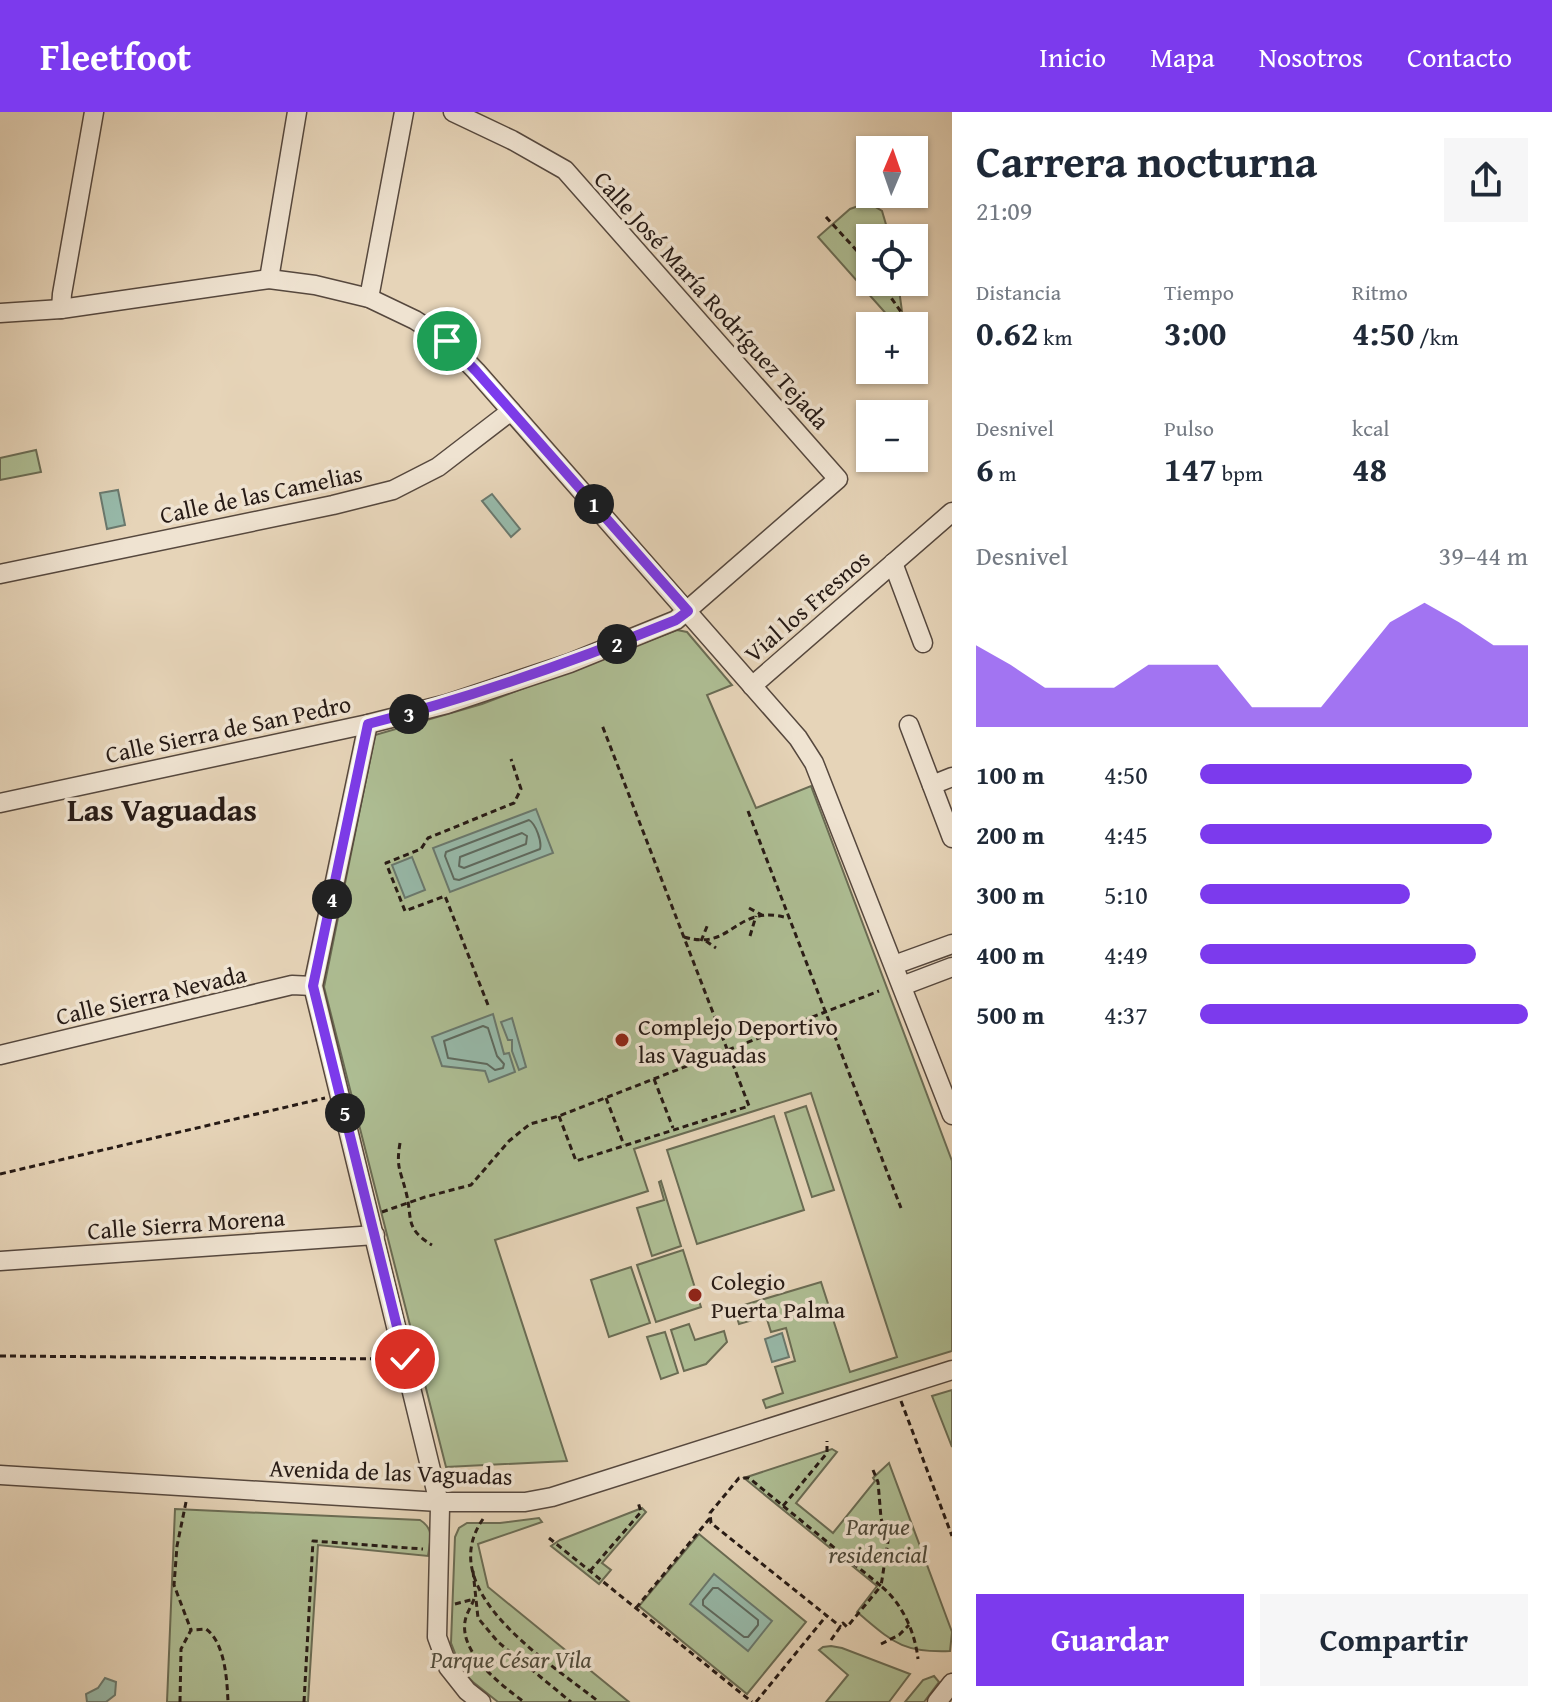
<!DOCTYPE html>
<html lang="es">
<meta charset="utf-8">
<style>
:root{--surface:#fff;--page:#f6f6f7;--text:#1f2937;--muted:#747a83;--accent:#7c3aed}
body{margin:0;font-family:"Gentium Book Plus",serif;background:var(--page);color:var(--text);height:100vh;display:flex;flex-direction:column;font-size:30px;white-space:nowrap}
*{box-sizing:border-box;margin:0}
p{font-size:26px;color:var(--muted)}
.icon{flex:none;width:44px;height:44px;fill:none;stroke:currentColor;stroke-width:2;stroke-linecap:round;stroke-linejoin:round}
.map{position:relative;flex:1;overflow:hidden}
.sheet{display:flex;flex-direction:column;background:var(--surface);width:600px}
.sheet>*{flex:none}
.needle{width:52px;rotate:2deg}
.fabs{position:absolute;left:856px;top:24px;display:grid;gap:16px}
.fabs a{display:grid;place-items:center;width:72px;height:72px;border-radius:0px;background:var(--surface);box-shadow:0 2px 6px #0004;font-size:40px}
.pin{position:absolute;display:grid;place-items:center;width:68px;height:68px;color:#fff;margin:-34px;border:4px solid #fff;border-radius:50%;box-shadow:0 2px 8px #0007}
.km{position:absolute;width:40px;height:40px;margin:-20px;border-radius:50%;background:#222;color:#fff;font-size:22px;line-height:40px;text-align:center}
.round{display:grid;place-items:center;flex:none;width:84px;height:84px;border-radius:0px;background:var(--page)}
.headline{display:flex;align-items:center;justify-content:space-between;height:136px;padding:0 24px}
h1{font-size:44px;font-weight:700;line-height:60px}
.figures{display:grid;grid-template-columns:repeat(3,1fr);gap:12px;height:136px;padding:8px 24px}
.figures div{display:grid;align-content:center}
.figures b{font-size:34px;font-weight:700}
.figures small{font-size:22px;font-weight:400}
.figures p{font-size:22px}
.chart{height:224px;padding:16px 24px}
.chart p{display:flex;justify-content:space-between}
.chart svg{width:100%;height:144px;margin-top:8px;fill:var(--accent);opacity:.7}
.action{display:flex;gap:16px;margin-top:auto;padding:16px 24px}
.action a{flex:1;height:92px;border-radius:0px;background:var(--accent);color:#fff;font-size:32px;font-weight:700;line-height:92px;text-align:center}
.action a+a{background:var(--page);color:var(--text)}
ul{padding:0 24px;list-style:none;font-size:26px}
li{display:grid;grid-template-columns:128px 96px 1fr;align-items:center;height:60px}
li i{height:20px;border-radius:10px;background:var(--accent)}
header{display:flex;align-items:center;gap:48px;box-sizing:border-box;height:112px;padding:0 40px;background:var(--accent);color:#fff}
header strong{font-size:38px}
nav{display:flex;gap:44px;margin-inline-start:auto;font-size:28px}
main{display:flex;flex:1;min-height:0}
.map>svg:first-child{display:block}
.green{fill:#aebe94;stroke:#6a6c54;stroke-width:2}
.water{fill:#97b9a9;stroke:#6a796e;stroke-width:2}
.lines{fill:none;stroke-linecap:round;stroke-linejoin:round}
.shore{stroke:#5e6a5f;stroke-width:2}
.minor-casing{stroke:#56483e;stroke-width:21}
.path{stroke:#261a15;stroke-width:3;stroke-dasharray:6 4;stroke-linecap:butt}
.minor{stroke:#efe3d1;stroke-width:18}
.route-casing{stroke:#fff;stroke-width:16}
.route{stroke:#7c3aed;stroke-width:10}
.poi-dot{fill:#8f2418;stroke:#efe3d1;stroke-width:3}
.labels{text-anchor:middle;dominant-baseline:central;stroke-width:7;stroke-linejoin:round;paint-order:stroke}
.street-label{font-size:24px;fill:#261a15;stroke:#efe3d1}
.poi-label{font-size:24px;fill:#261a15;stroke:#efe3d1;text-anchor:start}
.park-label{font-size:24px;font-style:italic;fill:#4f4b3b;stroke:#efe3d1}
.district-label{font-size:32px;font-weight:bold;fill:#261a15;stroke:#efe3d1}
</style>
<header>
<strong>Fleetfoot</strong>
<nav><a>Inicio</a><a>Mapa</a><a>Nosotros</a><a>Contacto</a></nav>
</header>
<main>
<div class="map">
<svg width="952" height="1590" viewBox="0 0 952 1590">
<rect width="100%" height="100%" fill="#e6d4b8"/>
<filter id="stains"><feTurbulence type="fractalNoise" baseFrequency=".0025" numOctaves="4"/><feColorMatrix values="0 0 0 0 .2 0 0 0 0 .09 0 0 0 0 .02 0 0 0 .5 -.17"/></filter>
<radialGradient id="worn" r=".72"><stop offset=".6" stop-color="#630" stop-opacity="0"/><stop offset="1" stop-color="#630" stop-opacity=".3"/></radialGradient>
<g class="green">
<polygon points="864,92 872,93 882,99 890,126 870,126 870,170 898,170 904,214 897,214 818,125 850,97"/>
<polygon points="36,338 41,360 0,368 0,346"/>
<polygon points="677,518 687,520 732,573 707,583 756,696 811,674 952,1049 952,1239 766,1296 763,1288 783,1281 775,1255 795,1249 786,1216 771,1220 766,1204 739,1212 734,1196 821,1170 850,1260 897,1245 811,981 634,1037 648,1079 495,1128 567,1349 446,1355 324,875 375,623 482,592"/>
<polygon points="806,994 834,1078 812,1085 785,1001"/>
<polygon points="774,1004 804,1098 697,1132 667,1038"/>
<polygon points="661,1069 681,1134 652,1144 637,1096 664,1088 659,1070"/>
<polygon points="683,1138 701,1195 656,1210 637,1153"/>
<polygon points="631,1155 650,1211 609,1225 591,1168"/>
<polygon points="689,1212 695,1228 724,1219 727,1230 706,1252 684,1259 671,1218"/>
<polygon points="665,1220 678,1261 661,1267 647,1225"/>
<polygon points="952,1278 952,1335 932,1284"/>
<path d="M832 1337 837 1340 796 1391 833 1421 875 1369 873 1366 889 1351 952 1520 950 1539C901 1541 892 1529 857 1500L877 1474 744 1366Z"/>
<polygon points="642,1396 646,1400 602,1451 611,1458 599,1472 551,1434 560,1428"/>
<path d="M175 1397 420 1408C435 1417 430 1429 428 1444L318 1433 308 1590H167Z"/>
<polygon points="539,1406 542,1410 478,1432 488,1475 629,1590 498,1590 473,1570 462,1559 451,1531 455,1425 459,1416 467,1411 500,1411"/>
<polygon points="699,1422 806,1510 747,1582 639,1494"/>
<polygon points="831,1534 842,1536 910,1562 889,1590 826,1590 848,1563 819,1538 823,1535"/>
<polygon points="934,1564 939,1570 924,1590 905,1590 923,1568"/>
</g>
<g class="water">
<polygon points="118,378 125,413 107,417 100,381"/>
<polygon points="492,382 520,417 511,425 482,389"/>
<polygon points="536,697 553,741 450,780 433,736"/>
<polygon points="412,745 425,778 405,786 392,753"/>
<polygon points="493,902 504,942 509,941 515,960 489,970 485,959 442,954 432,925"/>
<polygon points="512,906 526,955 519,958 512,939 512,928 508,928 501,910"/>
<polygon points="782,1221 789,1245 772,1250 765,1227"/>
<polygon points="714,1462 772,1509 748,1539 690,1492"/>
<polygon points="105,1566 116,1570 115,1583 106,1590 87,1590 86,1582 98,1576"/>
</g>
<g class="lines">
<g class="shore">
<path d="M529 708C536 712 542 730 540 737L459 768 454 767 445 744 446 740Z"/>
<polygon points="522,721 527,724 526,732 464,756 459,754 460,745"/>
<polygon points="483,914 488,916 497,944 504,952 503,956 495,958 487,952 448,946 444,929"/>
<polygon points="713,1476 718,1476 758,1508 758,1513 748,1525 744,1525 703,1493 703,1488"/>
</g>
<g class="minor-casing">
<g id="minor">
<polyline points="269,167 297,0"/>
<polyline points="369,186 404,0"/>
<polyline points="61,197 62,182 94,0"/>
<polyline points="0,201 61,197 269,167 315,173 369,186 415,208 447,229 476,259 798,626 814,651 952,1003"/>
<polyline points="893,451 923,531"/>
<polyline points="0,462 333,393 393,378 438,355 511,299"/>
<polyline points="752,574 952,400"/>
<polyline points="368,612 313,874 440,1395 437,1525 448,1555 467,1579 481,1590"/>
<polyline points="909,613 952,726"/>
<polyline points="932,673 952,665"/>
<polyline points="0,691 368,612 447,592 570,551 676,508 838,367 565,58 512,28 453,0"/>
<polyline points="894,853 952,832"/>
<polyline points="902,874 952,855"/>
<polyline points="0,943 292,873 313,874"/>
<polyline points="0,1149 375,1123"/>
<polyline points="0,1363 439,1390 525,1390 552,1385 952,1258"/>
<polyline points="937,1590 952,1571"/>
</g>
</g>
<g class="path">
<polyline points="826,105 870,153"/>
<polyline points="861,160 865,164 870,160"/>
<polyline points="880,170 911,214"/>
<polyline points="748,699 901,1096"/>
<polyline points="749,796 762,803"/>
<polyline points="750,824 756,804"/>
<path d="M684 825C733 840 734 791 788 806"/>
<polyline points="701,829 708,812"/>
<polyline points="706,829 716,836"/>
<polyline points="488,893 445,784 405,799 386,751 421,737 428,726 514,691 521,677 511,647"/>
<polyline points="654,967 673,1016"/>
<polyline points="606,986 624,1033"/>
<polyline points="559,1004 576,1049 749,994 602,613"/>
<path d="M400 1031C396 1055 400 1057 406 1080 413 1107 404 1116 432 1133"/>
<polyline points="0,1062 325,986"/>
<polyline points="382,1100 425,1085 471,1073 509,1029 530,1012 559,1004 879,879"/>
<polyline points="0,1244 388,1247"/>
<polyline points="901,1289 952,1424"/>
<path d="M873 1358 878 1370 881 1406 888 1429 881 1474C902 1491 915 1520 918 1547"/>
<polyline points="186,1390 177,1434 174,1473 191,1518"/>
<polyline points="783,1394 827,1341 827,1329"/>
<path d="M483 1407C432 1480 552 1552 599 1590"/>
<polyline points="549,1426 752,1590"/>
<polyline points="473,1459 478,1506 498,1530 571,1590"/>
<polyline points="590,1459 641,1400 638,1390"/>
<path d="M474 1487C472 1493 468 1499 466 1505 456 1539 500 1572 524 1590"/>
<polyline points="455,1492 474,1487"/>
<polyline points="636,1496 710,1406"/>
<polyline points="831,1528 843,1511 847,1515 881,1474 749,1366 739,1366 710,1401 711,1411 841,1515"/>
<polyline points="881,1532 899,1523 909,1513"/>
<path d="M180 1590 181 1537 191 1518 206 1517C225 1531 227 1567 228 1590"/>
<polyline points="304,1590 313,1429 423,1437"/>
<polyline points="756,1590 827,1503"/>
</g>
<use href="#minor" class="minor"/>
</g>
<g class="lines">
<g class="route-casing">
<path id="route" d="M405 1247 313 874 368 612C474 585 575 549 676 508L688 499 476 259 447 229"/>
</g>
<use href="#route" class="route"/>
</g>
<g class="poi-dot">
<circle cx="622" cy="928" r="8"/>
<circle cx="695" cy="1183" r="8"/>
</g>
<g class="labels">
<g class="street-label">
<text transform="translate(712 188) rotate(48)">Calle José María Rodríguez Tejada</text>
<text transform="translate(261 382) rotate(-12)">Calle de las Camelias</text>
<text transform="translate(807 494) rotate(-41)">Vial los Fresnos</text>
<text transform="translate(228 617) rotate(-12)">Calle Sierra de San Pedro</text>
<text transform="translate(151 883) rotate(-13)">Calle Sierra Nevada</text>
<text transform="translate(186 1112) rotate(-4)">Calle Sierra Morena</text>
<text transform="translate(391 1360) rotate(2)">Avenida de las Vaguadas</text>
</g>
<g class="poi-label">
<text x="638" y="914">Complejo Deportivo<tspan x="638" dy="28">las Vaguadas</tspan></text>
<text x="711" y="1169">Colegio<tspan x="711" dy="28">Puerta Palma</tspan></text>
</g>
<g class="park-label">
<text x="878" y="1414">Parque<tspan x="878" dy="28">residencial</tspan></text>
<text x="511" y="1547">Parque César Vila</text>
</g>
<g class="district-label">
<text x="162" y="697">Las Vaguadas</text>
</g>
</g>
<rect width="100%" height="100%" filter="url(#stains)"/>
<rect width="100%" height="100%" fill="url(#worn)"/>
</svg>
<div class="fabs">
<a><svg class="needle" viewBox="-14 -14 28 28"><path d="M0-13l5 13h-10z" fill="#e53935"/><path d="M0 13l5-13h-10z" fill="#747a83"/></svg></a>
<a><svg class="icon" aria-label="locate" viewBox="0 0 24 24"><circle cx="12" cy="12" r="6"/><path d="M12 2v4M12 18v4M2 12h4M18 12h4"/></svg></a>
<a>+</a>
<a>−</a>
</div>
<div class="pin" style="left:447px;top:229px;background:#1e9e55"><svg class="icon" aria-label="arrive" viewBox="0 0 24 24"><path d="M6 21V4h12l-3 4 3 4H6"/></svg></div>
<div class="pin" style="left:405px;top:1247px;background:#d93025"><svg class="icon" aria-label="check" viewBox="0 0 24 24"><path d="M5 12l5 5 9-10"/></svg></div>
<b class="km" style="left:594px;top:392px">1</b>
<b class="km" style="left:617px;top:532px">2</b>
<b class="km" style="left:409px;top:602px">3</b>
<b class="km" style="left:332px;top:787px">4</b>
<b class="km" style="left:345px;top:1001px">5</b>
</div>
<section class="sheet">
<div class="headline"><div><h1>Carrera nocturna</h1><p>21:09</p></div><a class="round"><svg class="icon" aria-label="share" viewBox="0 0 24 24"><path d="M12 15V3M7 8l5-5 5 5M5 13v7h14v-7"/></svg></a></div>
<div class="figures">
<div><p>Distancia</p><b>0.62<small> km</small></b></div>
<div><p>Tiempo</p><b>3:00</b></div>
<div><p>Ritmo</p><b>4:50<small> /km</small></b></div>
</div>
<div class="figures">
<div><p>Desnivel</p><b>6<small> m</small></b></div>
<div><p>Pulso</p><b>147<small> bpm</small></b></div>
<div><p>kcal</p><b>48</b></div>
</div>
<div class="chart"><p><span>Desnivel</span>39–44 m</p>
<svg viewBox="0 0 160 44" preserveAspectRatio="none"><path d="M0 44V19L10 25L20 32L30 32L40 32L50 25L60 25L70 25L80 38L90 38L100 38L110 25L120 12L130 6L140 12L150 19L160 19V44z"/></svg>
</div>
<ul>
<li><b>100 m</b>4:50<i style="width:83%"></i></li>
<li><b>200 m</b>4:45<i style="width:89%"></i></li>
<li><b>300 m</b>5:10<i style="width:64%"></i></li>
<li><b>400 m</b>4:49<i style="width:84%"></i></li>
<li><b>500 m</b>4:37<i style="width:100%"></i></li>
</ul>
<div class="action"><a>Guardar</a><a>Compartir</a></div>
</section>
</main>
